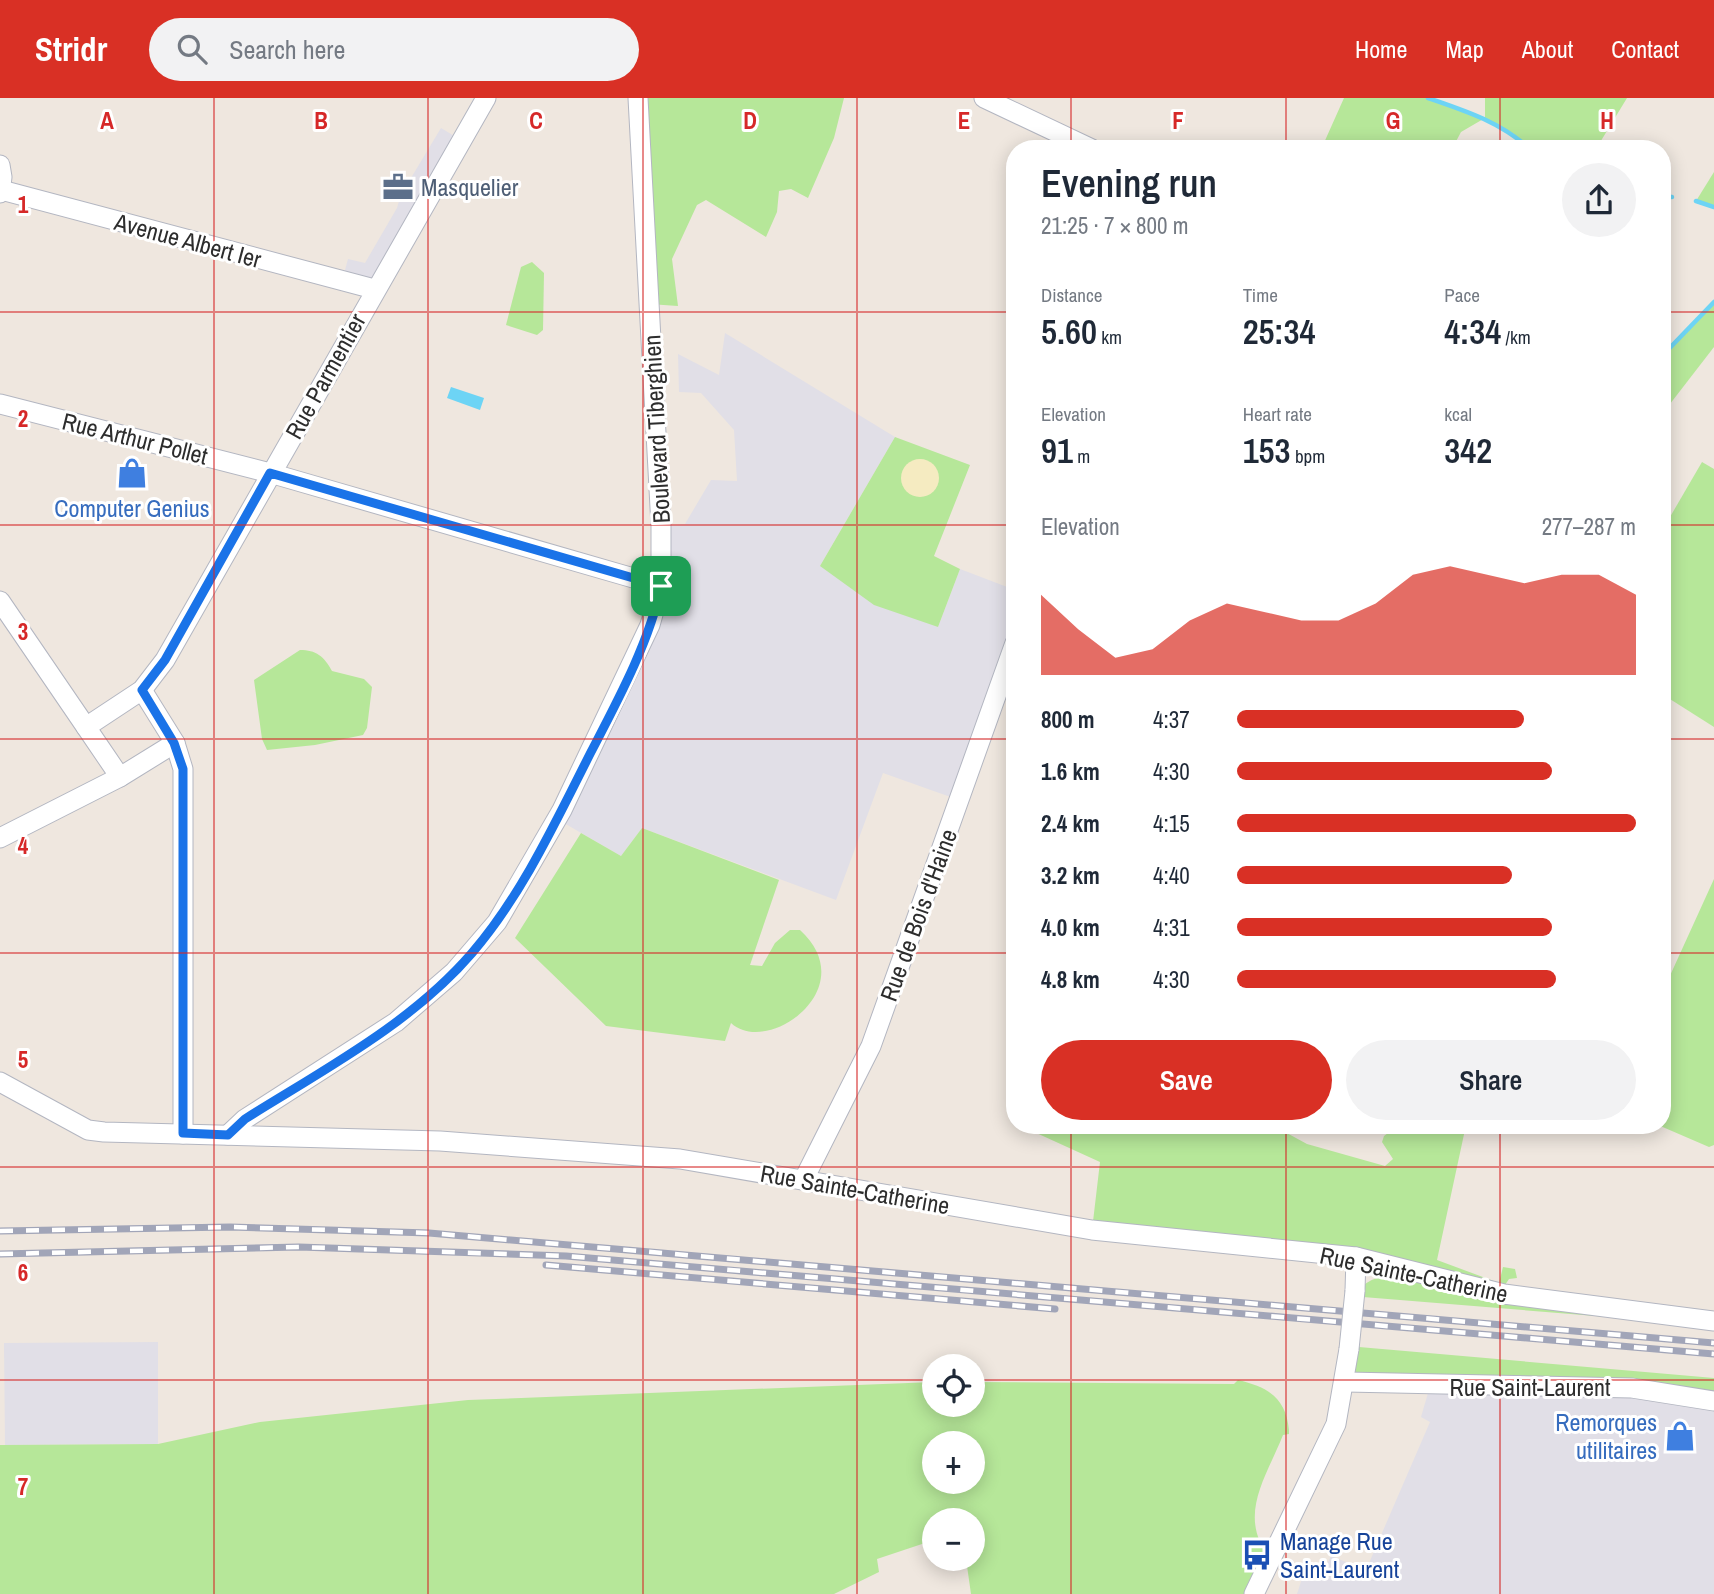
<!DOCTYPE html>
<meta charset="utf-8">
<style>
:root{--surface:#fff;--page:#f2f2f3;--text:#1f2937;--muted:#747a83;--accent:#d93025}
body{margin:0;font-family:"Archivo Narrow",sans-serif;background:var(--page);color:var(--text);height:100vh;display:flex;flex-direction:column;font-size:26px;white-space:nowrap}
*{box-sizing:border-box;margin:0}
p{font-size:23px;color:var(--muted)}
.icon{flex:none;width:38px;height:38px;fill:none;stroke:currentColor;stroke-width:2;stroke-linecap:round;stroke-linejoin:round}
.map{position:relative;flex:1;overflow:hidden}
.side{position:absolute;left:1006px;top:42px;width:665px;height:994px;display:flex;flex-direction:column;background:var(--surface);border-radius:28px;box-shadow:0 4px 18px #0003}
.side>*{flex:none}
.buttons{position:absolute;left:922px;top:1256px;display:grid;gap:14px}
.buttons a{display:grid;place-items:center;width:63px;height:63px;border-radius:50%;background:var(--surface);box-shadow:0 4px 18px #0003;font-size:35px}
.pin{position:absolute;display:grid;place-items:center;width:60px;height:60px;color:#fff;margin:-30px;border-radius:14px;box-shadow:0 4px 10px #0006}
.round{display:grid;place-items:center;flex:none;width:74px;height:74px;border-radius:37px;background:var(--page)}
.overview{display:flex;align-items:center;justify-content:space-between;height:119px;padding:0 35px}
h1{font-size:38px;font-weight:600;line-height:52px}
.figures{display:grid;grid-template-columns:repeat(3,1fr);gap:10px;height:119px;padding:7px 35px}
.figures div{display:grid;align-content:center}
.figures b{font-size:35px;font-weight:600}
.figures small{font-size:19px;font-weight:400}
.figures p{font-size:19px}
.chart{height:196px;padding:14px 35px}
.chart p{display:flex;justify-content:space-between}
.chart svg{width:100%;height:126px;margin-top:7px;fill:var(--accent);opacity:.7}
.primary-button{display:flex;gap:14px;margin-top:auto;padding:14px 35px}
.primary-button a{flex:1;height:80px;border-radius:42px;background:var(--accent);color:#fff;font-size:28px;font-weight:600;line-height:80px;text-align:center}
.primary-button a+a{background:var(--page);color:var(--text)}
ul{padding:0 35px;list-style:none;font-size:23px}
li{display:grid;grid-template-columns:112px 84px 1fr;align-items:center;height:52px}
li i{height:18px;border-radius:9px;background:var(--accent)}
header{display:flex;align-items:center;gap:42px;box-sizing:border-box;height:98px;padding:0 35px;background:var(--accent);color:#fff}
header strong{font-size:33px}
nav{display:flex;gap:38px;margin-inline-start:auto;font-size:24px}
.search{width:490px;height:63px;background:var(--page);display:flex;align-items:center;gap:18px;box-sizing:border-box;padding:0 24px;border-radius:38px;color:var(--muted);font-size:26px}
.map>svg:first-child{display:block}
.industrial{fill:#e1dfe7}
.green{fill:#b6e799;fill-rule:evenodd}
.sand{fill:#f5ebc1}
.water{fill:#6dd4f5}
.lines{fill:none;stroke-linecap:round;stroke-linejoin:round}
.stream{stroke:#6dd4f5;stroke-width:4.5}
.minor-casing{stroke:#b3b6c1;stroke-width:21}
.minor{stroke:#fff;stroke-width:19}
.rail-casing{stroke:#a1a5b8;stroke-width:7}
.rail{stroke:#fff;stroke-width:4.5;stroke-dasharray:13;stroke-linecap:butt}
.minor-bridge-casing{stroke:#b3b6c1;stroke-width:21;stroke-linecap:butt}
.minor-bridge{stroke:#fff;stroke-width:19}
.route-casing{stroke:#fff;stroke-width:14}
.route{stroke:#1a73e8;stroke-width:9}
.grid{fill:none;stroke:#d62828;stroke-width:2;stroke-opacity:0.55}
.labels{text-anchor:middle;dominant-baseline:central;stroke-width:6;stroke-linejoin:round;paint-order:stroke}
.service-label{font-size:24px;fill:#4e5e75;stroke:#fff;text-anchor:start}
.street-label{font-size:24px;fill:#2d2d2d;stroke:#fff}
.shop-label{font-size:24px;fill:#366cbe;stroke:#fff}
.transit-label{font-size:24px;fill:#164399;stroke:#fff;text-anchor:start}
.grid-label{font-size:23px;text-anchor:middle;font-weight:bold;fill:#d62828;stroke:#fff;stroke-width:6;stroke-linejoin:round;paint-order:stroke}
</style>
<header>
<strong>Stridr</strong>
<div class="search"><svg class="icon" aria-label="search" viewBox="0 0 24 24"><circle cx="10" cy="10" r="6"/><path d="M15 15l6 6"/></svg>Search here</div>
<nav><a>Home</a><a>Map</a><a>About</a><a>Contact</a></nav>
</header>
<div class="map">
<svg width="1714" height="1496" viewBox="0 0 1714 1496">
<rect width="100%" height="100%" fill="#efe7df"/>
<g class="industrial">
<polygon points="441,30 461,42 374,191 342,183 348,161 365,165 397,110 402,93 407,94 411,87 408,85"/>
<polygon points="725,235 895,339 820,468 938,529 960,471 1015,492 1015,545 959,702 883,675 836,802 642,730 621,758 557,721 647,533 661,428 685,426 711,382 737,383 734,332 701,295 679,294 678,256 719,277"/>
<polygon points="158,1244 158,1346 5,1347 4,1245"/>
<polygon points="1625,1294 1714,1310 1714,1496 1297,1496 1304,1474 1319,1483 1331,1458 1366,1472 1430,1324 1421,1319 1428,1295"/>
</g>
<g class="green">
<polygon points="638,0 844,0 834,40 808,100 791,91 779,93 777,114 766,139 706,102 697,107 672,161 678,208 649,206"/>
<polygon points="1344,0 1428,0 1485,20 1485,0 1627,0 1596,51 1530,51 1514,36 1485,20 1461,34 1452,51 1329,51 1323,47"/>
<polygon points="1714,74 1714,109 1696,103"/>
<polygon points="532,164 544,175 543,232 537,237 506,227 521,169"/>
<polygon points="1714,204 1714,249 1663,315 1663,258"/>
<polygon points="895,339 970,367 934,458 960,471 938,529 874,507 820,468"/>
<polygon points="1702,364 1714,371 1714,629 1662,596 1663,431"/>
<path d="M300 552C316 552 324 558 332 573L364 581 372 589 367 630 363 637 315 647 267 652 262 641 254 582Z"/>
<path d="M642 730 779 782 750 867 762 868 775 845 790 832H800C864 890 767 959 731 925L725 943 606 928 515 840 581 735 621 758Z"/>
<polygon points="1714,781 1714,1047 1709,1049 1658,1027 1662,1027 1663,893"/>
<path d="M1272 1027 1307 1046 1385 1068 1393 1061 1382 1044 1384 1038 1399 1027H1466L1437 1162 1499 1185 1503 1169 1515 1171 1517 1180 1509 1181 1505 1187 1645 1222 1363 1199 1360 1191C1375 1173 1405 1178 1426 1177L1092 1132 1100 1064 1021 1028Z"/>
<polygon points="1359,1249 1714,1280 1714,1303 1346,1284"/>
<path d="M1238 1282C1268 1289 1286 1300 1289 1332V1336L1283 1337C1266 1380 1236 1419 1271 1461L1253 1496H971L966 1461H973V1423H934V1442L877 1461 879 1474 834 1496H0V1347L158 1346 260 1324 468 1302 934 1284V1307H973V1284L1234 1286ZM934 1346H973V1384H934Z"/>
</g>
<circle class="sand" cx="920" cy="380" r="19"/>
<polygon class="water" points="451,289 484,300 480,312 447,300"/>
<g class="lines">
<g class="stream">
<path d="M1428 0C1466 13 1500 24 1530 51"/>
<polyline points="1662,98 1672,99"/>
<polyline points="1696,103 1714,109"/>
<polyline points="1662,258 1714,204"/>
</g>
<g class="minor-casing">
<g id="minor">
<polyline points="984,0 1092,51"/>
<polyline points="0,67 2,79 0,95"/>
<polyline points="1,92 374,191"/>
<polyline points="0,306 270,375 661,488"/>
<polyline points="0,503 86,629"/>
<polyline points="142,592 175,645 183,671 183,1036"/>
<polyline points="120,679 175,645"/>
<polyline points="0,740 120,679 86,629 142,592 165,562 486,0"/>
<polyline points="0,984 88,1032 104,1034 440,1043 680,1061 1092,1132 1356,1159 1504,1196 1714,1223"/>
<polyline points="228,1037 245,1021 396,924 454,874 497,824 562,712 650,527 661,488 661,428 638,0"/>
<polyline points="804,1081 871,948 1015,545"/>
<polyline points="1355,1193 1356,1159"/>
<polyline points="1346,1284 1632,1290 1714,1303"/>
<polyline points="1254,1496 1336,1326 1349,1251"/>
</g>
</g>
<use href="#minor" class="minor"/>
<g class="rail-casing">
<g id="rail">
<polyline points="0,1133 230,1129 429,1135 1714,1245"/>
<polyline points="0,1156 299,1149 566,1158 1714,1256"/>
<polyline points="546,1167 1055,1211"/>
</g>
</g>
<use href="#rail" class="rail"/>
<g class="minor-bridge-casing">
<polyline id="minor-bridge" points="1349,1251 1355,1193"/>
</g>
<use href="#minor-bridge" class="minor-bridge"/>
</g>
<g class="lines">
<g class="route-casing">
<path id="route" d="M270 375 661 488C650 543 617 604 591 654 556 723 522 797 472 855 411 926 323 972 245 1021L228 1037 183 1035V671L174 645 142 592 165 562Z"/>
</g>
<use href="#route" class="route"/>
</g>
<path class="grid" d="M214 0V1496M428 0V1496M643 0V1496M857 0V1496M1071 0V51M1286 0V51M1500 0V51M0 214H1015M1662 214H1714M0 427H1015M1662 427H1714M0 641H1015M1662 641H1714M0 855H1015M1662 855H1714M1071 1027V1496M1286 1027V1496M1500 1027V1496M0 1069H1714M0 1282H934M973 1282H1714"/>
<defs>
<g id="office-bare" transform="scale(2.415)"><path d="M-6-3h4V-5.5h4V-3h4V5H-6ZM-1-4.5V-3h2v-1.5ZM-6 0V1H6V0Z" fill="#5c6f8a" stroke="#fff" stroke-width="2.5" paint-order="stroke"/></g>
<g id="shop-bare" transform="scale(2.415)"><path d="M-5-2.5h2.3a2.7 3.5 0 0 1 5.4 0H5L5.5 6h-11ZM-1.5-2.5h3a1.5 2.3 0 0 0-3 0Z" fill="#3f7fe0" stroke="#fff" stroke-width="2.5" paint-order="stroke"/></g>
<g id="bus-bare" transform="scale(2.415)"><path d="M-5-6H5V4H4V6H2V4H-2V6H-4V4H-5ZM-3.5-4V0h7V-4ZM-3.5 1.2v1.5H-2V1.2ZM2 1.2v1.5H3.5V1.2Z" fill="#1a4fb4" stroke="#fff" stroke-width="2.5" paint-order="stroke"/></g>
</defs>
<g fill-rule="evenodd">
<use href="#office-bare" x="398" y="89"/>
<use href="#shop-bare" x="132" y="375"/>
<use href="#shop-bare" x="1680" y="1338"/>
<use href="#bus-bare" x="1257" y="1457"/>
</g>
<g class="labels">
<g class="service-label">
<text x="421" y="89">Masquelier</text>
</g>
<g class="street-label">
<text transform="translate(188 142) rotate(15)">Avenue Albert Ier</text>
<text transform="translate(325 278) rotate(-61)">Rue Parmentier</text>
<text transform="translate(656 331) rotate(-93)">Boulevard Tiberghien</text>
<text transform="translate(135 340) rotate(14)">Rue Arthur Pollet</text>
<text transform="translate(918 817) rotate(-70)">Rue de Bois d'Haine</text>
<text transform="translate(855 1091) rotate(10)">Rue Sainte-Catherine</text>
<text transform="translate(1414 1176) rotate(12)">Rue Sainte-Catherine</text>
<text x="1530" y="1289">Rue Saint-Laurent</text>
</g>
<g class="shop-label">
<text x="132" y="410">Computer Genius</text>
<text x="1657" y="1324" text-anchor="end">Remorques<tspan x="1657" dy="28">utilitaires</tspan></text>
</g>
<g class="transit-label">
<text x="1280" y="1443">Manage Rue<tspan x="1280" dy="28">Saint-Laurent</tspan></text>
</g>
</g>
<g class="grid-label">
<text x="107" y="31">A</text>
<text x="321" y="31">B</text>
<text x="536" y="31">C</text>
<text x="750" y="31">D</text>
<text x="964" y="31">E</text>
<text x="1178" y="31">F</text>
<text x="1393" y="31">G</text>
<text x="1607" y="31">H</text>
<text x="23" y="115">1</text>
<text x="23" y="329">2</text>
<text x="23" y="542">3</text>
<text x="23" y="756">4</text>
<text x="23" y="970">5</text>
<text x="23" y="1183">6</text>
<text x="23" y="1397">7</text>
</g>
</svg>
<div class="buttons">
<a><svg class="icon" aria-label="locate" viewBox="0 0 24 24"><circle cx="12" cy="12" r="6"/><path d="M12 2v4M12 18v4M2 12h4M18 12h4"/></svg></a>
<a>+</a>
<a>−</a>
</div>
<div class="pin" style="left:661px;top:488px;background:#1e9e55"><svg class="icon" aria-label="arrive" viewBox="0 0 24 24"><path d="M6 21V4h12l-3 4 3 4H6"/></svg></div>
<section class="side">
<div class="overview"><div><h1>Evening run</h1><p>21:25 · 7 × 800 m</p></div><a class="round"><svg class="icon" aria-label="share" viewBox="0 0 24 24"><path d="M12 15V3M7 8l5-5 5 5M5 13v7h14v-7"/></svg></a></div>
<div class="figures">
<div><p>Distance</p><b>5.60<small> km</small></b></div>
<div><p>Time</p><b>25:34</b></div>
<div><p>Pace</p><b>4:34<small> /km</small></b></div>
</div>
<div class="figures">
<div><p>Elevation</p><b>91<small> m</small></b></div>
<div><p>Heart rate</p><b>153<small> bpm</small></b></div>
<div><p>kcal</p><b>342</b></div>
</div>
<div class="chart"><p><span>Elevation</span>277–287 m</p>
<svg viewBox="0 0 160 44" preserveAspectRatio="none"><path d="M0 44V16L10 28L20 38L30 35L40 25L50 19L60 22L70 25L80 25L90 19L100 9L110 6L120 9L130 12L140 9L150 9L160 16V44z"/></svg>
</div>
<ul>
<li><b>800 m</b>4:37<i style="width:72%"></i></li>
<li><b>1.6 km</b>4:30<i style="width:79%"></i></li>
<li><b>2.4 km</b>4:15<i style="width:100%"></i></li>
<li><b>3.2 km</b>4:40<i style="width:69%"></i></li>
<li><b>4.0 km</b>4:31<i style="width:79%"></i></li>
<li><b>4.8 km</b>4:30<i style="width:80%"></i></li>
</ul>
<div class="primary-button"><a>Save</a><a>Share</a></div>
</section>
</div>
